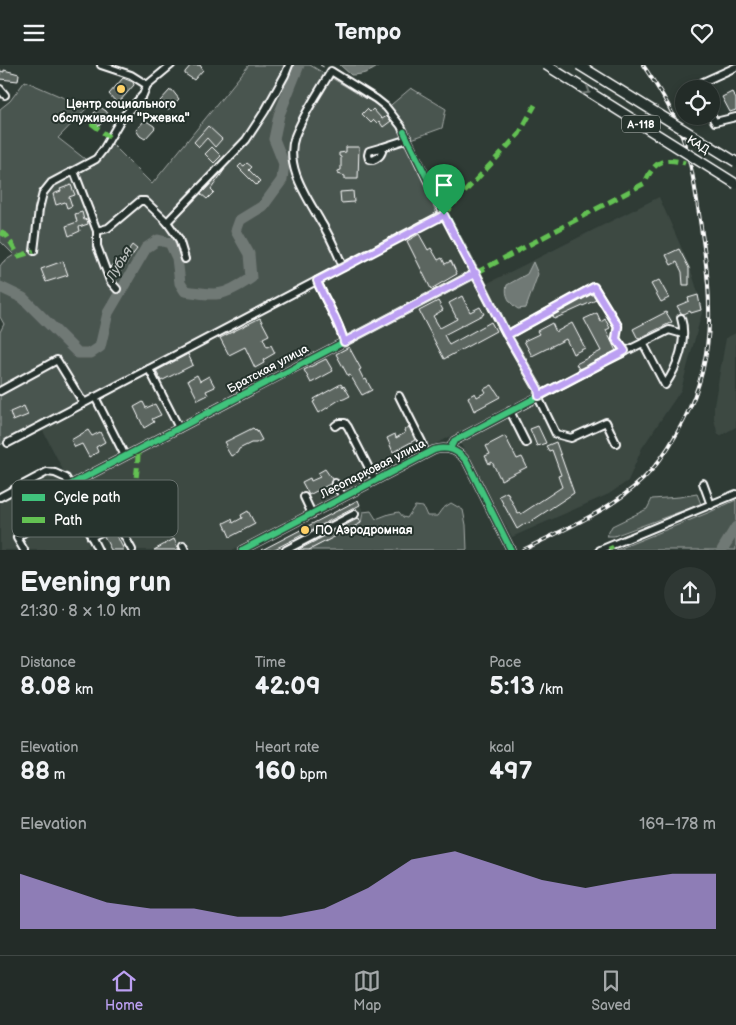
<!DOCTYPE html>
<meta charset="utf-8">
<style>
:root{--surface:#232c28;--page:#2f3834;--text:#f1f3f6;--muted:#a3a7a8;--line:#404845;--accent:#bca0f2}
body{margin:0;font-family:"Balsamiq Sans",sans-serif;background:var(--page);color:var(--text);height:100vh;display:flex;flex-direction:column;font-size:19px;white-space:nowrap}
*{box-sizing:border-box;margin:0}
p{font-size:16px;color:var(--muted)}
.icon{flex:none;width:28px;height:28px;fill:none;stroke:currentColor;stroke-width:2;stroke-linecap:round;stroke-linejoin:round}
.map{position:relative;height:485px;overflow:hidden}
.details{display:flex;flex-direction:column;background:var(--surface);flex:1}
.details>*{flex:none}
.controls{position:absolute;left:675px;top:15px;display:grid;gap:10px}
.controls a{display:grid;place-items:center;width:45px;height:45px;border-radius:50%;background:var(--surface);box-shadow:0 2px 8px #0003,0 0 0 1px var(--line);font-size:25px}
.pin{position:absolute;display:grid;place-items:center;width:42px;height:42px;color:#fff;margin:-51px -21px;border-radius:50% 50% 50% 0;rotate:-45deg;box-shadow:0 0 5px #0007}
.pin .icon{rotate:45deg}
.round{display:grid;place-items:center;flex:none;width:52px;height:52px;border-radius:26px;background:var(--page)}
.head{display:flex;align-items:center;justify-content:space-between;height:85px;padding:0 20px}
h1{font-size:28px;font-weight:700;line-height:38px}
.figures{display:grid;grid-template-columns:repeat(3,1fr);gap:8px;height:85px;padding:5px 20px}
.figures div{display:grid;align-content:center}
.figures b{font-size:25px;font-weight:700}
.figures small{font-size:14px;font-weight:400}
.figures p{font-size:14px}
.chart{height:140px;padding:10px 20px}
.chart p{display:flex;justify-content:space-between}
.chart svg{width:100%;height:90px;margin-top:5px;fill:var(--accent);opacity:.7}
header{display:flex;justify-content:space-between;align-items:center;height:65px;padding:0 20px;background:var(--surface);font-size:22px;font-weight:700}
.tab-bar{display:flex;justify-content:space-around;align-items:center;height:70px;border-top:1px solid var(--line);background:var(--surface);font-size:14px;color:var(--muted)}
.tab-bar a{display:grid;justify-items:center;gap:2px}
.tab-bar .selected{color:var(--accent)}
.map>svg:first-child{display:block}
.built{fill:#3c4842}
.green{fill:#4a544f;stroke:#a4aaa7}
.water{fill:#707975;stroke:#a9afac}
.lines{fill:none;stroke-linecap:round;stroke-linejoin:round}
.river{stroke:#707975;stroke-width:11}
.building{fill:#5b6661;stroke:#fff}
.minor-casing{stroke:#fff;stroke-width:10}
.path{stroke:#fff;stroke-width:1;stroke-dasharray:4 4;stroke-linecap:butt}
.minor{stroke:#26332d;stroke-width:6}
.rail-casing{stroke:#fff;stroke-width:4}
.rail{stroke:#26332d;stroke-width:2;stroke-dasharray:5.5;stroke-linecap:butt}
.highway-bridge-casing{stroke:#fff;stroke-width:12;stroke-linecap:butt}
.highway-bridge{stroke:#26332d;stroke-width:9}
.quiet{stroke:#63c152;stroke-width:5;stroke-dasharray:10 5;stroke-linecap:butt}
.cycleway-casing{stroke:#26332d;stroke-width:9}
.cycleway{stroke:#40c37c;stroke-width:6}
.oneway{stroke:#727a76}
.route-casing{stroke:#fff;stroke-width:10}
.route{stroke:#bca0f2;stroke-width:6}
.poi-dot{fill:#ffd166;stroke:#26332d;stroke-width:2}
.labels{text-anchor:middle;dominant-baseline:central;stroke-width:4;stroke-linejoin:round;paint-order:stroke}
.shield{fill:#26332d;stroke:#bec2c0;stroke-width:1}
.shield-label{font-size:11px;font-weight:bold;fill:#fff}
.poi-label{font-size:12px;font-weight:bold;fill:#fff;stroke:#26332d}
.street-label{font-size:12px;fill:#fff;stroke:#26332d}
.water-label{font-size:14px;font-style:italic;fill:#b8bcba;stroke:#26332d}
.key{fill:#26332d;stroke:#67706c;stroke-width:1}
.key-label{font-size:14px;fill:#fff}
</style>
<header><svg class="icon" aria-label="menu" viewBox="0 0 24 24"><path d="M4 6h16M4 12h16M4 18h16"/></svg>Tempo<svg class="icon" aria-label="heart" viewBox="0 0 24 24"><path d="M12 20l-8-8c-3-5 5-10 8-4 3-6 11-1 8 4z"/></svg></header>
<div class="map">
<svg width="736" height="485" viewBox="0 0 736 485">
<rect width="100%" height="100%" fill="#2f3b35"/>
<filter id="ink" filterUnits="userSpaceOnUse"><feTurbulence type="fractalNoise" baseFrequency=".02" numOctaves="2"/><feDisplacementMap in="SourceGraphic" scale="10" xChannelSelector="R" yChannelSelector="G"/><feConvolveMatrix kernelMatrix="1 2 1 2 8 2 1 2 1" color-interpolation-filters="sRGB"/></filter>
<g filter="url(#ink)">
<g class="built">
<polygon points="659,132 690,202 703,244 681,325 642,383 628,416 609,429 512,472 455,369 233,485 136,485 130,474 141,467 131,448 93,468 79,436 73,418 63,405 41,362 451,151 486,219"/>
<polygon points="736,268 736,362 720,371 717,367 714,354 714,340 726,273"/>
<polygon points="46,411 59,413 66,419 71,437 89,474 88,482 83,485 0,485 0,436"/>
<polygon points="358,435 362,444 361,458 309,485 262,485"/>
</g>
<g class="green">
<polygon points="249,0 310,0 385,45 411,23 446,44 442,63 406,76 437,149 0,380 0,267 4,259 0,252 0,201 3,197 14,190 0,176 0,44 10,36 25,16 87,43 58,73 94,101 112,79 152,119"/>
<polygon points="697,429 701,439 614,471 607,471 612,461 647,444 652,434 679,432"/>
<polygon points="736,435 736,485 616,485 710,447"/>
<polygon points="451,438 463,445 466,460 467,485 309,485 361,458 363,447 371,446 376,454 389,449 399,447 403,452 407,453 415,441 423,442 427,451 437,451 442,444"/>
</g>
<g class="water">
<path d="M340 0H380C371 7 362 10 351 10Z"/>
<path d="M533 197 538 209 526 243 518 244C510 239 504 230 507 220L527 209Z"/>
</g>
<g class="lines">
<g class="river">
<path d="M0 222 23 233 78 288H91L100 282 108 248 146 183 158 175 170 178 177 193 180 218 185 226C217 231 223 232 251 213L249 189 236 166 240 155 263 141 282 115 284 99 274 74 279 50 299 0"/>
<polyline points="722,485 736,462"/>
</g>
</g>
<g class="building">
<polygon points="191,0 200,0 203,5 194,15 185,9 185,7"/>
<polygon points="4,5 19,9 18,16 0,14 0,6 4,7"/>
<polygon points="123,13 133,17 134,20 119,37 116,37 109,29"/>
<polygon points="170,25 172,25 179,34 169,44 167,44 160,36"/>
<polygon points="732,27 736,34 736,45 730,47 722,32"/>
<polygon points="100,42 106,46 109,50 99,61 96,59 90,52"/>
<polygon points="367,44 370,47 373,44 382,54 387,51 391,56 383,62 379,56 377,58 374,55 371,58 362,49"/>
<polygon points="145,55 154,61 155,63 145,74 140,71 136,65"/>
<polygon points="208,61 222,74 215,82 207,73 199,82 194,77"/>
<polygon points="212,82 221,91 214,98 205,89"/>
<polygon points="346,82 359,82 358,114 345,114 345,111 338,109 338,106 341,105 341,92 339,91 339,88 346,87"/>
<polygon points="247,98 252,102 249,105 260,116 256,120 238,102 241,99 244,101"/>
<polygon points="225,104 211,124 214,127 207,134 201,129"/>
<polygon points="71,120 75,130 69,132 72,141 67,143 65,137 56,140 53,129 61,126 60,124"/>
<polygon points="353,126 354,137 341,138 340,127"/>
<polygon points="82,147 84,155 87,154 88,159 79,162 80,166 69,171 66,161 77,157 75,149"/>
<polygon points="419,169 428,185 431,183 438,195 442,193 445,199 451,196 457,209 431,224 407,176"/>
<polygon points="132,180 137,184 121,205 114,212 110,202 115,198 118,202 130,185 129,184"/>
<polygon points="679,184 689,203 689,220 683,220 682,207 677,197 671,200 666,190"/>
<polygon points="63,196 68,210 46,217 41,204"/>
<polygon points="659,215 669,233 661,237 651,219"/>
<polygon points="592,229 596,235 554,254 552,251"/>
<polygon points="698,230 701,245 691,248 690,246 684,249 681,248 677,241 689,236 688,233"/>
<polygon points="462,231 470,247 480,242 484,249 444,270 449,280 491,257 496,266 444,294 419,246 438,236 443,245 433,251 440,263 457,254 449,238"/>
<polygon points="666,247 672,257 638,274 633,264"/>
<polygon points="597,248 601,257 605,254 610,263 606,265 616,286 579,304 576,299 601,286 584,254"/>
<polygon points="260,253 269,270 263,273 267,282 271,280 275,288 263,295 264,298 255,303 245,282 229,290 220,273"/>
<polygon points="552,258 556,267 572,258 585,283 573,289 566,274 532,291 524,276 539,269 537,266"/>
<polygon points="349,282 361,304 359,305 364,315 366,314 372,325 362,330 350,310 348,311 336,289"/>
<polygon points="188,289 193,300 161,316 156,306"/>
<polygon points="326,294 333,306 311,318 304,305"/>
<polygon points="197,310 200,316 209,311 215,322 206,326 208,330 198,335 188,315"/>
<polygon points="341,319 343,322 344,321 350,331 344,334 339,335 319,348 313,337 315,336 314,334"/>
<polygon points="492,320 500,332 474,346 468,332 475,328 477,332 486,327 484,324"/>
<polygon points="143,337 146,343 155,339 161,350 152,354 154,357 144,363 134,342"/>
<polygon points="24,341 28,350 13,356 10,347"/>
<polygon points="538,361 546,378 537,381 530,364"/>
<polygon points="409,362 415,375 393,387 387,373 395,369 396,373 405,368 404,365"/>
<polygon points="253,363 255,365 256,364 262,375 256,378 251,378 239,384 237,388 231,391 225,381 227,380 225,377"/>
<polygon points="88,365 92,371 100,367 105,377 96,382 98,387 89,392 82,379 75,382 71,375"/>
<polygon points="505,371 517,394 522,392 527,402 501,415 492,397 489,399 485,391 490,389 486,381"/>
<polygon points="556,377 574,428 527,459 526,458 517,464 499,431 507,427 518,449 520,448 521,449 562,422 558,411 561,410 552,385 549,386 546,381"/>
<polygon points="325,404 332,414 330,419 309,430 302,417 310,413 311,416 320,412 318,408"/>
<polygon points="358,435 360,440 273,485 262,485"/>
<polygon points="248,446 255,459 230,472 224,458 232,454 233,458 242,453 241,450"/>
<polygon points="359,453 361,458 309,485 298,485"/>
<polygon points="114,466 117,471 124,485 111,485 104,471"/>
<polygon points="174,474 179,485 154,485"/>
</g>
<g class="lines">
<g class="minor-casing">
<g id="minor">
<polyline points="101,0 131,10 147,20"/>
<polyline points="0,24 5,30"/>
<polyline points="700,24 703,17 736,2"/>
<polyline points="711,50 715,57 736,52"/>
<path d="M383 82 369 86 368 90 369 94 373 95C380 92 382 89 383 82L408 74"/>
<polyline points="74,106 97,166 97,181 110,216 117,224"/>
<polyline points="167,157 179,174 185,194"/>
<polyline points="97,166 108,163 140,136 145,136 167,157 246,75 265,46 285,10 289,0"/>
<polyline points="34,186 39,144 43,128 51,118 96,94 103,85 121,54 143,30 147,20 171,0"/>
<path d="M343 202C337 187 330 171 321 157 307 132 284 101 295 71 304 48 319 27 331 6L376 34 386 42 401 61 444 149 507 270 538 324 540 336 556 369 571 373 606 357 616 378"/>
<path d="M317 216C325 236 340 258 344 277"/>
<polyline points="507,270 594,222 618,261 616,274 625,287"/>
<path d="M643 278 665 320C677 303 688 274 681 253"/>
<polyline points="149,304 179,363"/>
<polyline points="0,326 57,295 81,334 85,337"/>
<polyline points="399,331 422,377 425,389"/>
<polyline points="95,332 125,391"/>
<polyline points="510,346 526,378"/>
<polyline points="335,361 339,358 345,358 348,362 375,415"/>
<polyline points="8,378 444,149"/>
<polyline points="450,384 454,376 606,296 669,265 683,269"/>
<polyline points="335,418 343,432"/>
<polyline points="703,418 711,440"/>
<polyline points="70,420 476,208"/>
<polyline points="0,432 47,407 55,408 66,413 70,420 76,441 98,485"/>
<polyline points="304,432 312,449"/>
<polyline points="91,472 115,460 119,461 132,485"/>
<polyline points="183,481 185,485"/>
<polyline points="24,485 17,473 33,460"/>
<path d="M242 485 434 385C448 381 458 385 467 397L511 485"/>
<polyline points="286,485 355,449"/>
<polyline points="600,485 736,429"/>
</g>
</g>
<polyline class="path" points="320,0 326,3"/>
<use href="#minor" class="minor"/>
<g class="rail-casing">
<path id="rail" d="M523 485C564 464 610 446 643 414 657 401 668 384 677 368 717 299 713 238 701 162 696 130 692 96 680 66 671 42 657 21 643 0"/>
</g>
<use href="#rail" class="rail"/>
<g class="highway-bridge-casing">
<g id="highway-bridge">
<polyline points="546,0 736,119"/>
<polyline points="579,0 736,97"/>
</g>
</g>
<use href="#highway-bridge" class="highway-bridge"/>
<g class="quiet">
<polyline points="91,58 109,72"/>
<polyline points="444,149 519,69 535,40"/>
<polyline points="0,167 7,171 19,191 34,186"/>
<path d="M476 208 645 118C654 96 663 92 685 98"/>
<path d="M129 456C137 442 133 435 135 421 137 406 138 399 138 384"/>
<polyline points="610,481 612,485"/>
</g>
<g class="cycleway-casing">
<g id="cycleway">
<path d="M404 67C447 153 490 240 538 324L539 331 454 376 450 384"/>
<polyline points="70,420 476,208"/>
<path d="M242 485 434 385C448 381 458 385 467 397L511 485"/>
</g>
</g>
<use href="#cycleway" class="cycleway"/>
</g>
<defs><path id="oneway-chevron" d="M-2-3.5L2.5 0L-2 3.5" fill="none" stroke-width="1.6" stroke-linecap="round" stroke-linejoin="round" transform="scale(1.25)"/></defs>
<use class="oneway" href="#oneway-chevron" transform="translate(587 26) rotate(32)"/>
</g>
<g class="lines" filter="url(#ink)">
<g class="route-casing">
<path id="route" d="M444 150 317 216C325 236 340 258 344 277L476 208 507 270 538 324 539 331 625 286 616 274 618 261 594 222 507 270 444 150"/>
</g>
<use href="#route" class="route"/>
</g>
<g class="poi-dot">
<circle cx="121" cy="24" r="5"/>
<circle cx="305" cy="465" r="5"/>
</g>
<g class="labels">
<rect class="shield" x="622" y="50.5" width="38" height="17" rx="4"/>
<g class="shield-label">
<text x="641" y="59">А-118</text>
</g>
<g class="poi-label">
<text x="121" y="39">Центр социального<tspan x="121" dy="14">обслуживания "Ржевка"</tspan></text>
<text x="315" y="465" text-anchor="start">ПО Аэродромная</text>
</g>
<g class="street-label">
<text transform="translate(698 80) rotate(32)">КАД</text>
<text transform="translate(268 304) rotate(-28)">Братская улица</text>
<text transform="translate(373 404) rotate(-27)">Лесопарковая улица</text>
</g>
<g class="water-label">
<text transform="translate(119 199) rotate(-59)">Лубья</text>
</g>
</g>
<rect x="12" y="415" width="166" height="57" rx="8" class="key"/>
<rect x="22" y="429" width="23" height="7" fill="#40c37c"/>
<rect x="22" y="452" width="23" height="6" fill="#63c152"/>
<g class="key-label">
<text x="54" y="437">Cycle path</text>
<text x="54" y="460">Path</text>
</g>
</svg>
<div class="controls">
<a><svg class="icon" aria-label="locate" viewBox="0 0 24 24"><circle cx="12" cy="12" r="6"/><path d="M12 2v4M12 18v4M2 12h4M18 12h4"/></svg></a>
</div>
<div class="pin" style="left:444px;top:150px;background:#1e9e55"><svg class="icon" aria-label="arrive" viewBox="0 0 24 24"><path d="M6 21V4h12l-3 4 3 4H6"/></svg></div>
</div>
<section class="details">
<div class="head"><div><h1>Evening run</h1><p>21:30 · 8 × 1.0 km</p></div><a class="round"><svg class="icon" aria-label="share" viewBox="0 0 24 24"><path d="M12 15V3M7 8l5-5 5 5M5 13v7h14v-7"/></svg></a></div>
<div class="figures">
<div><p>Distance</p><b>8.08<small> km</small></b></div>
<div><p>Time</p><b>42:09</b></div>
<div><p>Pace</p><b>5:13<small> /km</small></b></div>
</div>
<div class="figures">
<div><p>Elevation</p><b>88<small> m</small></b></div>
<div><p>Heart rate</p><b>160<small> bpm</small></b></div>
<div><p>kcal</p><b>497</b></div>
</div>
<div class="chart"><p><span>Elevation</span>169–178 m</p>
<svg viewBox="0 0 160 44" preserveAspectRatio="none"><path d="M0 44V17L10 24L20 31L30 34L40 34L50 38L60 38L70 34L80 24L90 10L100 6L110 13L120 20L130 24L140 20L150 17L160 17V44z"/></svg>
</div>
</section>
<nav class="tab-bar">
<a class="selected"><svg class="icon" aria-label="home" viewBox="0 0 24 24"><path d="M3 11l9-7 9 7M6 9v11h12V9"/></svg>Home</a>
<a><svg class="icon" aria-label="map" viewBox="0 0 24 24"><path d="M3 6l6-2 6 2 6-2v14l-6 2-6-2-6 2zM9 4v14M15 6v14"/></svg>Map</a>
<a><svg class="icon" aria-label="saved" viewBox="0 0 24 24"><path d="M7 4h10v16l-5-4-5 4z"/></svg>Saved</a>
</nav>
